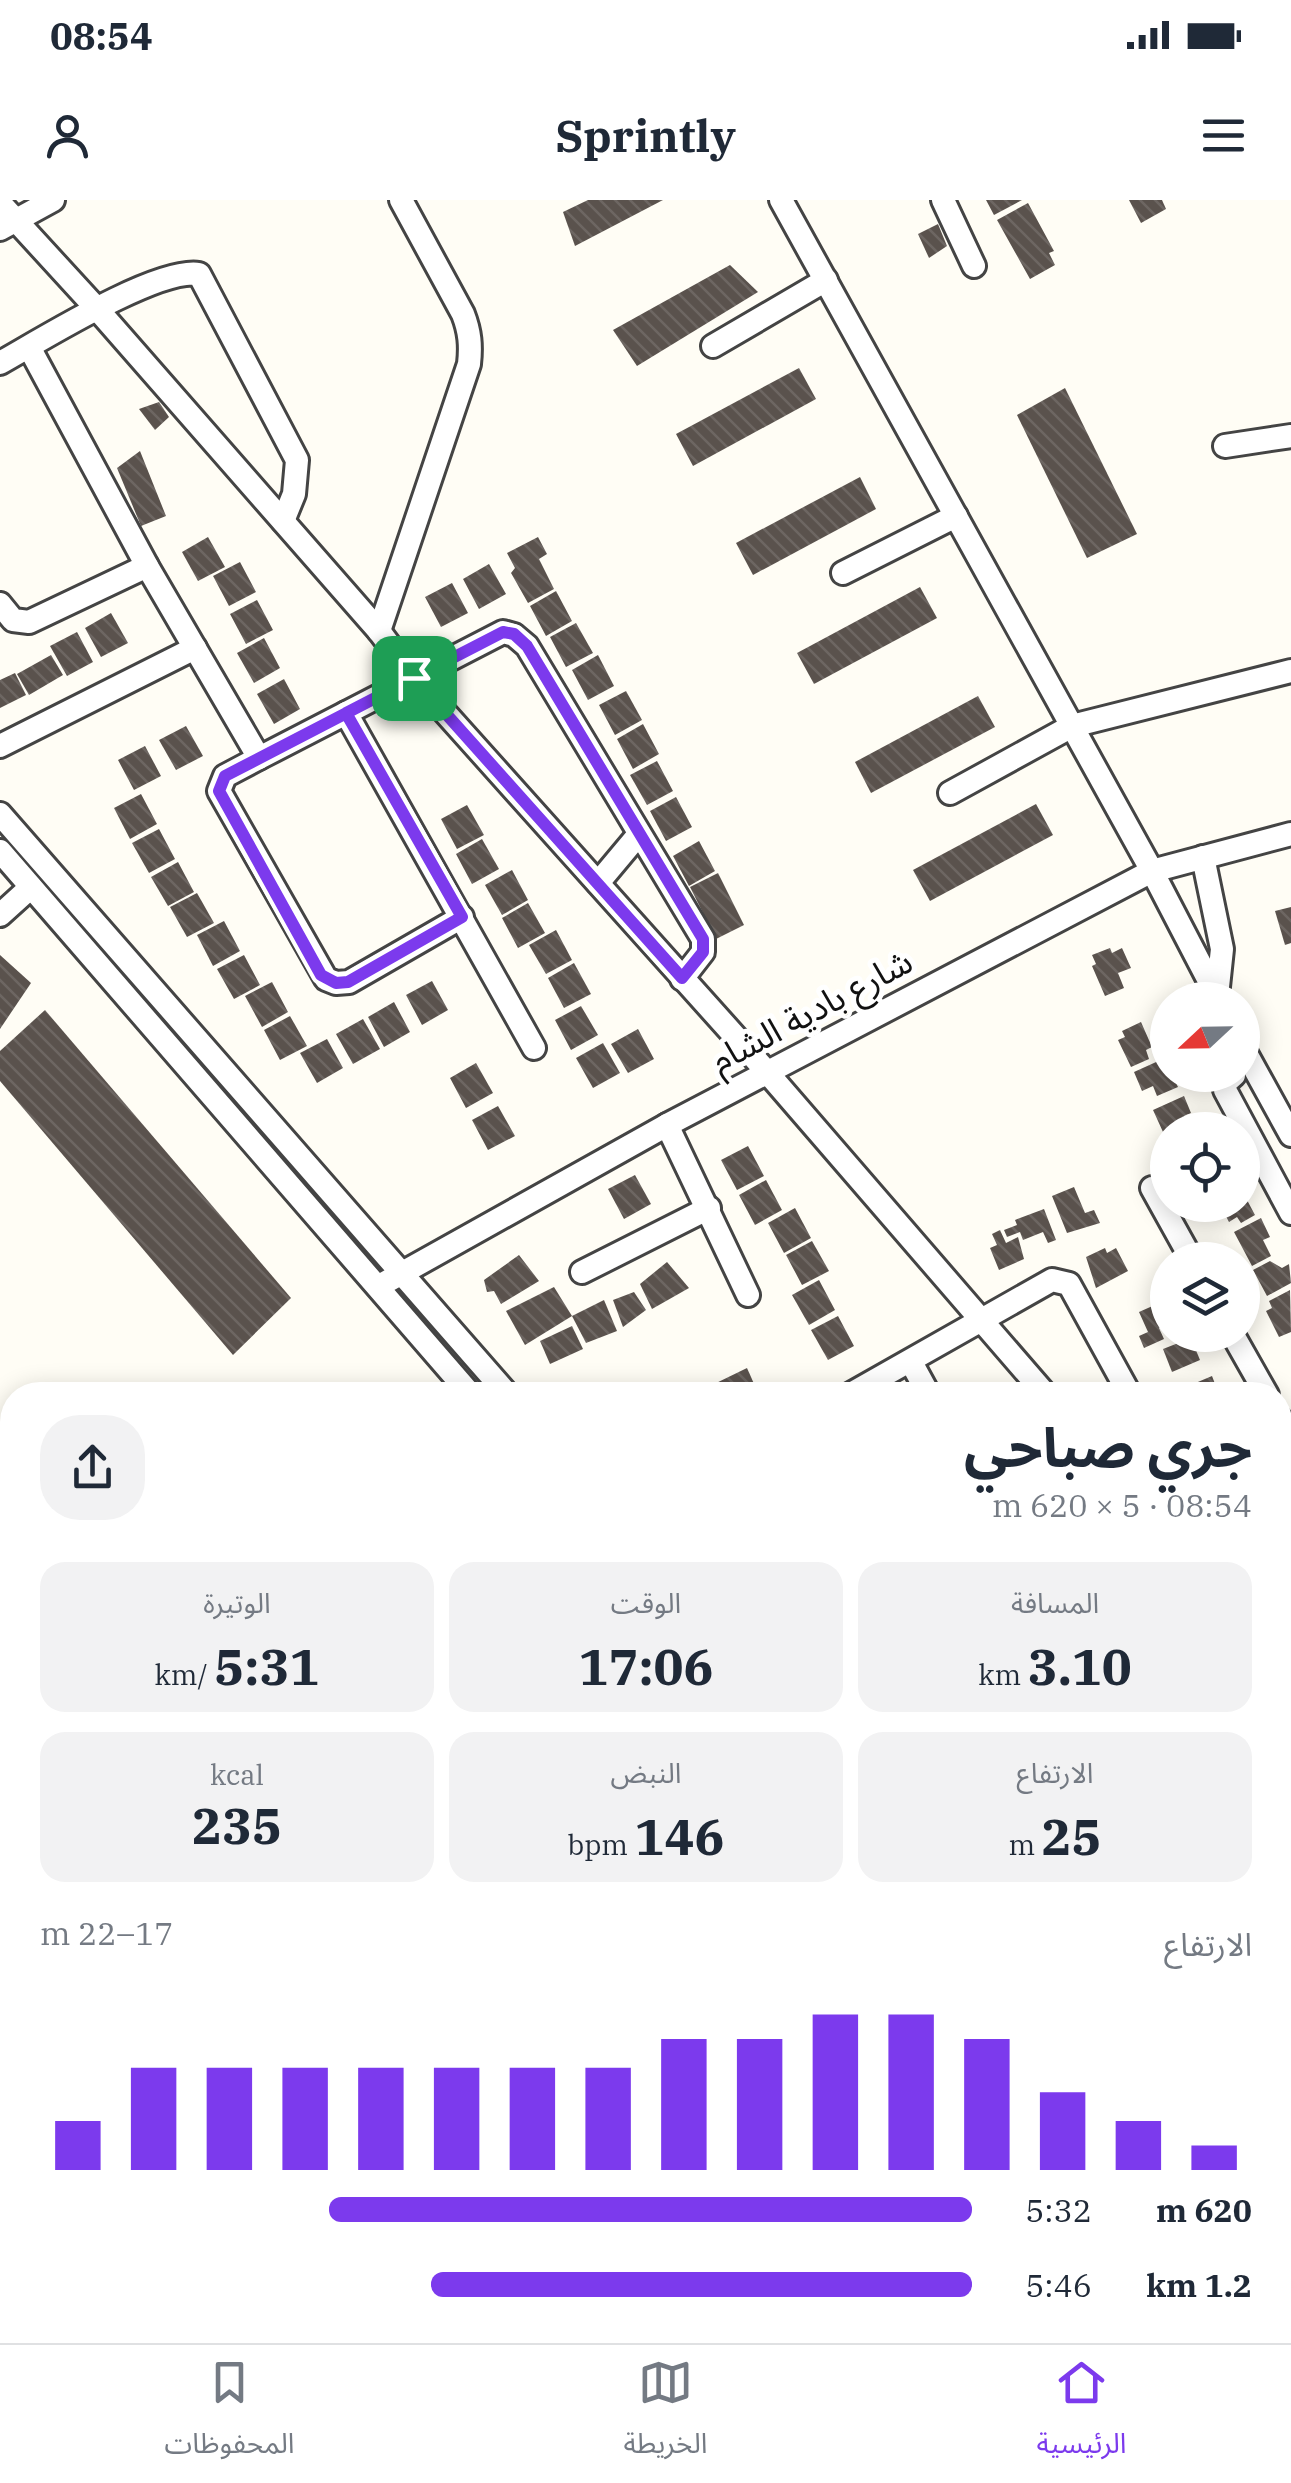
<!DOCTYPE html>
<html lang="ar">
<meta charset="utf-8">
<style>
:root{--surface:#fff;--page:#f2f2f3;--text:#1f2937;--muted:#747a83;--line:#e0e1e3;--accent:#7c3aed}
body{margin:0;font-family:"IBM Plex Serif","Noto Sans Arabic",serif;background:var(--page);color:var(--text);direction:rtl;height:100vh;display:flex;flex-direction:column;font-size:38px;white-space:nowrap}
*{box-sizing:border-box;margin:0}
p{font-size:32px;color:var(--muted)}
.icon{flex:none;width:55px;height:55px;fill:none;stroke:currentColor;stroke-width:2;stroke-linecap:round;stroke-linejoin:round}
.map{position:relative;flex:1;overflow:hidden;direction:ltr}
.sheet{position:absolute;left:0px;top:1182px;width:1292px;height:962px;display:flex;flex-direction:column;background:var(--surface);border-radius:40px 40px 0 0;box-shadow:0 5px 25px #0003;direction:rtl}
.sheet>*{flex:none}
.needle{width:65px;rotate:248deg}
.tools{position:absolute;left:1150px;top:782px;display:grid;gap:20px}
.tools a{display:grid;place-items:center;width:110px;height:110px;border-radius:50%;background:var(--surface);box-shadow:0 5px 25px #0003;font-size:50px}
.pin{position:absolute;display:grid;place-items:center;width:85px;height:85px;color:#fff;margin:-42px;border-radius:20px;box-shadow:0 5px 15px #0006}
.round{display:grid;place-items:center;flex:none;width:105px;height:105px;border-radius:40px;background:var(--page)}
.head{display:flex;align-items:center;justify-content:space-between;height:170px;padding:0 40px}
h1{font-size:55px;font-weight:700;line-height:75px}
.stats{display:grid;grid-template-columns:repeat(3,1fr);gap:15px;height:170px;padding:10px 40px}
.stats div{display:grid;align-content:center;border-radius:25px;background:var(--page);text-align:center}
.stats b{font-size:50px;font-weight:700}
.stats small{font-size:28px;font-weight:400}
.stats p{font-size:28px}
.chart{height:280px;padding:20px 40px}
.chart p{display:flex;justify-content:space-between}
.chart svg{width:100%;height:180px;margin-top:10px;stroke:var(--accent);stroke-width:6}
ul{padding:0 40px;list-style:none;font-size:32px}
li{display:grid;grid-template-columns:160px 120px 1fr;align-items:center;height:75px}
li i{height:25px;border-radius:12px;background:var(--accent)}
.status{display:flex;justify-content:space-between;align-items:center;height:70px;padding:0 50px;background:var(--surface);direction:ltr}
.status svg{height:28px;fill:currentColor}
header{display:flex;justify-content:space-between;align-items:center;height:130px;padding:0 40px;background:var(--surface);font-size:45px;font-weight:700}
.tabs{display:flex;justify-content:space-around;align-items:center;height:140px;border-top:2px solid var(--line);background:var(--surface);font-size:28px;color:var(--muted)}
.tabs a{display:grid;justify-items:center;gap:5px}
.tabs .on{color:var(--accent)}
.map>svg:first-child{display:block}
.building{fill:url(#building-back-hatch)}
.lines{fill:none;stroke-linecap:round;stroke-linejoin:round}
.minor-casing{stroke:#444;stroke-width:28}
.highway-casing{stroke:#222;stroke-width:38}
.minor{stroke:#fff;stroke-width:22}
.highway{stroke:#f5a25d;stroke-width:32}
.route-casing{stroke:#fff;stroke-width:20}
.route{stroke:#7c3aed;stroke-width:12}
.labels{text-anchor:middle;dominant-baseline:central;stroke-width:10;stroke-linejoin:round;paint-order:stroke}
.street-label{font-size:35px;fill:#111;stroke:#fff}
</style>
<div class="status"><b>08:54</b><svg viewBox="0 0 49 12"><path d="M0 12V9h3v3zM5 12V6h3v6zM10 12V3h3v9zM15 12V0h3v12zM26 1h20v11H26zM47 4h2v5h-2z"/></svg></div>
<header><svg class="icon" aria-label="menu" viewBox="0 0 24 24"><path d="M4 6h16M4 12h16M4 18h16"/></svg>Sprintly<svg class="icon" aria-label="person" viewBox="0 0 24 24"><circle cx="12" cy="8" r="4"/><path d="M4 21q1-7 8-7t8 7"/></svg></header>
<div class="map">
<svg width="1291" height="2143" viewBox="0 0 1291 2143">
<defs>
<pattern id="building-back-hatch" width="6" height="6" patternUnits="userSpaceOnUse" patternTransform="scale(2.5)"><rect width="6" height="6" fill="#5a524d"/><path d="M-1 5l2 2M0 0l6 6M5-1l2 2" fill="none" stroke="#6d6662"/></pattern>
</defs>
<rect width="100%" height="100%" fill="#fffdf5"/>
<g class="building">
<polygon points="588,0 663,0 575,46 563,12"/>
<polygon points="986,0 1022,0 994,15"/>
<polygon points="1129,0 1162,0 1166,9 1141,23"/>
<polygon points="1028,3 1054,51 1049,53 1055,65 1030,79 997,20"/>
<polygon points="938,24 947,46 929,58 918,34"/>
<polygon points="730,65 758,92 637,166 613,130"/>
<polygon points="799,168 816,199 693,266 676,234"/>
<polygon points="1065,188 1137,334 1087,358 1017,215"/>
<polygon points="159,202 169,217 155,230 139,209"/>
<polygon points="140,251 166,316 141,326 117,268"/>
<polygon points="860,277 876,309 753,375 736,343"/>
<polygon points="208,337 225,367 198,381 182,352"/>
<polygon points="538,337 547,354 539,359 554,389 528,403 511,373 515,368 507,353"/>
<polygon points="240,362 256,392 229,406 213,376"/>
<polygon points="489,364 506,394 479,409 463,379"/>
<polygon points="452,383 468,413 441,427 425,397"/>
<polygon points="920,387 937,418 814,484 797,453"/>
<polygon points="556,391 572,421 546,436 530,406"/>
<polygon points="257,400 273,430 246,444 230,414"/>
<polygon points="111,413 128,443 101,457 85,428"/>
<polygon points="576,423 593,453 566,467 550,437"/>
<polygon points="77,432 93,462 67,476 50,446"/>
<polygon points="264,438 280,468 254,483 237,453"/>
<polygon points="51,455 63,475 29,495 17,474"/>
<polygon points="598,455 614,486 588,500 572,470"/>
<polygon points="15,473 26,495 0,508 0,480"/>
<polygon points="284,479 300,509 274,524 257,494"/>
<polygon points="626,491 642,520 615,535 599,505"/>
<polygon points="978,496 995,527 871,593 855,562"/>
<polygon points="643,524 659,554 633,569 617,539"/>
<polygon points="186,526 203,556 176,570 159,540"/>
<polygon points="145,546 161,576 134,590 118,560"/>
<polygon points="657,561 673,591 647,605 630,575"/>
<polygon points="141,594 157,624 130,639 114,608"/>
<polygon points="676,597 692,627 666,641 650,611"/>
<polygon points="1036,604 1053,635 930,701 913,670"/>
<polygon points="467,605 484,635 457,649 441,619"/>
<polygon points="159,629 175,659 149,673 132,643"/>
<polygon points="482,639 499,669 472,684 456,654"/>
<polygon points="699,641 715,671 689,686 673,656"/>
<polygon points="178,662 194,692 168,706 151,677"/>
<polygon points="512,670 528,700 502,715 485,685"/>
<polygon points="718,673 744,725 716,739 690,687"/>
<polygon points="197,693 214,723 187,737 170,707"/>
<polygon points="528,703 545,733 518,748 502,718"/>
<polygon points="1291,707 1291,743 1285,745 1275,711"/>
<polygon points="224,721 240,751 213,766 197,735"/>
<polygon points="556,730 572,760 546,774 529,745"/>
<polygon points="1110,748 1112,753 1122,748 1131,768 1118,773 1124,788 1105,796 1092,766 1096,764 1092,755"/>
<polygon points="0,755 31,783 0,829"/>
<polygon points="244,755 260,785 234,799 217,769"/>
<polygon points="574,763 591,794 564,808 548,778"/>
<polygon points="432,781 448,810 422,825 406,795"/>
<polygon points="272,782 288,812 262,827 245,796"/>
<polygon points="394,802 410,832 384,847 368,817"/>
<polygon points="581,806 598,835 571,850 555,820"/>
<polygon points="45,810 291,1098 233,1155 0,881 0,851"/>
<polygon points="290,816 307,846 280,860 264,830"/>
<polygon points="363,819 380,849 353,864 336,834"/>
<polygon points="1141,822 1152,847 1146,850 1149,859 1131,867 1118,840 1125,837 1122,831"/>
<polygon points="638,829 654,859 628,873 611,844"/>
<polygon points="327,839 343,868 317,883 300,853"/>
<polygon points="603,843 620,873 593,888 576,858"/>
<polygon points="1165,858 1168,875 1172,875 1178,887 1157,896 1153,886 1142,891 1134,872"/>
<polygon points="476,863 493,893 466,908 450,878"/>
<polygon points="1184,896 1191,913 1184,916 1190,928 1202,922 1206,930 1168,930 1168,943 1153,910"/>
<polygon points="498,906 515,936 488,950 472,920"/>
<polygon points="748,946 764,976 737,990 721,960"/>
<polygon points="635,975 651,1004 624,1019 608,989"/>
<polygon points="766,980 782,1010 755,1025 739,995"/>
<polygon points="1074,987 1085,1013 1094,1010 1100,1023 1067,1033 1052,996"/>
<polygon points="1242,999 1247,1000 1255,1015 1241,1023 1237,1017 1229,1022 1220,1005 1242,1005"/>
<polygon points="795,1008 811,1038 784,1053 768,1023"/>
<polygon points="1044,1009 1056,1040 1048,1043 1043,1032 1023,1040 1020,1032 1007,1037 1004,1030 1017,1025 1015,1020"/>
<polygon points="1261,1018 1270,1037 1263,1040 1271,1056 1252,1066 1234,1032"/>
<polygon points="1000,1030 1006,1043 1018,1037 1024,1059 999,1070 990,1048 997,1045 992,1034"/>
<polygon points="812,1041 829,1071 802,1085 786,1055"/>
<polygon points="1105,1048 1107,1053 1116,1048 1128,1071 1096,1088 1086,1057"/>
<polygon points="519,1055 539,1081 501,1104 494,1091 487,1092 484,1080"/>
<polygon points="1270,1061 1282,1068 1289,1064 1291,1083 1267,1096 1253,1070"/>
<polygon points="667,1062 689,1088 652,1109 640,1084"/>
<polygon points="819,1080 835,1110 809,1125 792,1095"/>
<polygon points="554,1087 572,1116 525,1145 506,1111"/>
<polygon points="1290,1090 1291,1132 1279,1137 1266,1111 1272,1108 1269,1101"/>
<polygon points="634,1092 646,1110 623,1127 613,1100"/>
<polygon points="604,1100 617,1131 586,1143 572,1116"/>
<polygon points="1157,1104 1166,1125 1159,1128 1164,1139 1144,1148 1139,1136 1148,1132 1139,1112"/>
<polygon points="838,1116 854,1146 828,1160 811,1130"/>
<polygon points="572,1126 583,1149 550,1164 540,1141"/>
<polygon points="1191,1138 1200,1160 1172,1172 1163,1149"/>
<polygon points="747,1168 759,1195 712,1195 708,1187"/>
<polygon points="1212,1176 1217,1189 1209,1192 1210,1195 1180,1195 1186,1187"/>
<polygon points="1291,1417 1291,1455 1280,1434 1280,1423"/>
<polygon points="0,1549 12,1563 12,1793 0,1783"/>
<polygon points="0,2110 12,2112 12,2132 17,2132 16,2143 0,2143"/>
<polygon points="23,2132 49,2132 47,2143 22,2143"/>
<polygon points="562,2132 722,2132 710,2143 572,2143"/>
<polygon points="939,2132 1031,2132 1016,2143 925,2143"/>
<polygon points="1114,2132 1161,2132 1161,2134 1135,2139"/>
<polygon points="59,2134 108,2138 107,2143 58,2143"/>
</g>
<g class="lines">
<g class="minor-casing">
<g id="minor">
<polyline points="781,0 1152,671 1219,800"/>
<polyline points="943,0 974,66"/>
<polyline points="0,3 98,110 379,431 414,478 767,872 1046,1195"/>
<polyline points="0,29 53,0"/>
<polyline points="713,146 826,80"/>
<polyline points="29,147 147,366 259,558"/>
<path d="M0 163C41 140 158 67 199 74L297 260 294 294 283 321"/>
<polyline points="1225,246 1291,236"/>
<polyline points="843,373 956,316"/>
<polyline points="0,404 13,420 29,422 147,366"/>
<path d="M379 431 469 164C471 146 470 132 463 114L401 0"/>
<polyline points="346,513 534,848"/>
<polyline points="0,546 195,448"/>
<polyline points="950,593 1072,526 1291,471"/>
<polyline points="0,614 508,1195"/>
<polyline points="0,651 471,1195"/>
<polyline points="1203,657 1222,749 1217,796"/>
<polyline points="598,683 639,634"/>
<polyline points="0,715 31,687"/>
<polyline points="462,717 349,782 336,783 326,779 219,591 225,576 259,558 503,432 514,435 527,446 703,739 703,752 682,779"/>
<polyline points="1242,846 1291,935"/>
<polyline points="1234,875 1225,883 1225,890 1291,1013"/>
<polyline points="667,925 748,1095"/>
<polyline points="1152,988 1192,1060"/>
<polyline points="582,1072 709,1008"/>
<polyline points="379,1086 667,925 1152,671 1291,634"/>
<polyline points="1233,1135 1267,1195"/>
<polyline points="911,1162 929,1195"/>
<polyline points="849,1195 1052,1080 1069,1084 1130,1195"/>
<polyline points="1280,1219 1291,1239"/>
<polyline points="1280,1294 1291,1287"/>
<polyline points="1280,1386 1291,1380"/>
<polyline points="1280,1489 1291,1483"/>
<polyline points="0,1498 12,1502"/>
<polyline points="1280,1571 1291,1590"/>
<polyline points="1280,1776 1291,1771"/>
<polyline points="0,1807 12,1809"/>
<polyline points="0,2027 12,2029"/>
<polyline points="1280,2080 1291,2094"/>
<polyline points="1280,2122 1291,2136"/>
<polyline points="145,2132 146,2143"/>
<polyline points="855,2143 869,2132"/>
</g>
</g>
<g class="highway-casing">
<polyline id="highway" points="1280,2032 1291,2036"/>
</g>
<use href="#minor" class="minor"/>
<use href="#highway" class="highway"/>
</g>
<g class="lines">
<g class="route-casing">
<polyline id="route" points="414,478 682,778 703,752 703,739 527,446 514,434 503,432 346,513 462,717 348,782 336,783 321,775 219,591 225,576 414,478"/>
</g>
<use href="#route" class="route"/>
</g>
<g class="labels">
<g class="street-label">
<text transform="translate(811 810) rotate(-28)">شارع بادية الشام</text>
</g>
</g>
</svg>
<div class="tools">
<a><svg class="needle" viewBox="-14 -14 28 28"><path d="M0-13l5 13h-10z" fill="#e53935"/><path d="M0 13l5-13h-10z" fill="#747a83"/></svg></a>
<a><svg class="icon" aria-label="locate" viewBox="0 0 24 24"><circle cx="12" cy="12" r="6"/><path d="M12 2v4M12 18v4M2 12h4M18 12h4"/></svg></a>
<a><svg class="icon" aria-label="layers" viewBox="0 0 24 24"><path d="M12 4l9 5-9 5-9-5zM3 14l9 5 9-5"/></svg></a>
</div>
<div class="pin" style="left:414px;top:478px;background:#1e9e55"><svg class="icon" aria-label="arrive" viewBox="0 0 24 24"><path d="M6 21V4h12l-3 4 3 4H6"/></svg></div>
<section class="sheet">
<div class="head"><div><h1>جري صباحي</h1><p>08:54 · 5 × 620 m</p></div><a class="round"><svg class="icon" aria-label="share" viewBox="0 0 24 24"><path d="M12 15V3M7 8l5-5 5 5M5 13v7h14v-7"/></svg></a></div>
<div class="stats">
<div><p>المسافة</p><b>3.10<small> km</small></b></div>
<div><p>الوقت</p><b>17:06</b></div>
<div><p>الوتيرة</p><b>5:31<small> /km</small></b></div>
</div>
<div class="stats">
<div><p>الارتفاع</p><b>25<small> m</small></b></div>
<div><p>النبض</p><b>146<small> bpm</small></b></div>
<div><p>kcal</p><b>235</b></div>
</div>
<div class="chart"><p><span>الارتفاع</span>17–22 m</p>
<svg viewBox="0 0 160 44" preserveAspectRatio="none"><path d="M5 44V32M15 44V19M25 44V19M35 44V19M45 44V19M55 44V19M65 44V19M75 44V19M85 44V12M95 44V12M105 44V6M115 44V6M125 44V12M135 44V25M145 44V32M155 44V38"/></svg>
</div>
<ul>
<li><b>620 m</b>5:32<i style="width:69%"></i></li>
<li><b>1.2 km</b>5:46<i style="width:58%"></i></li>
</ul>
</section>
</div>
<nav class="tabs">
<a class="on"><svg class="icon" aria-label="home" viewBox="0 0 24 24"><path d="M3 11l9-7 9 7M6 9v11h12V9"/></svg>الرئيسية</a>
<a><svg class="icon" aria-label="map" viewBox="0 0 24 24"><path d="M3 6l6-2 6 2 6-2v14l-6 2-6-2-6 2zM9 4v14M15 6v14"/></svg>الخريطة</a>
<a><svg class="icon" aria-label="saved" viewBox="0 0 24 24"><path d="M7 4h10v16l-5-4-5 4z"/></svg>المحفوظات</a>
</nav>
